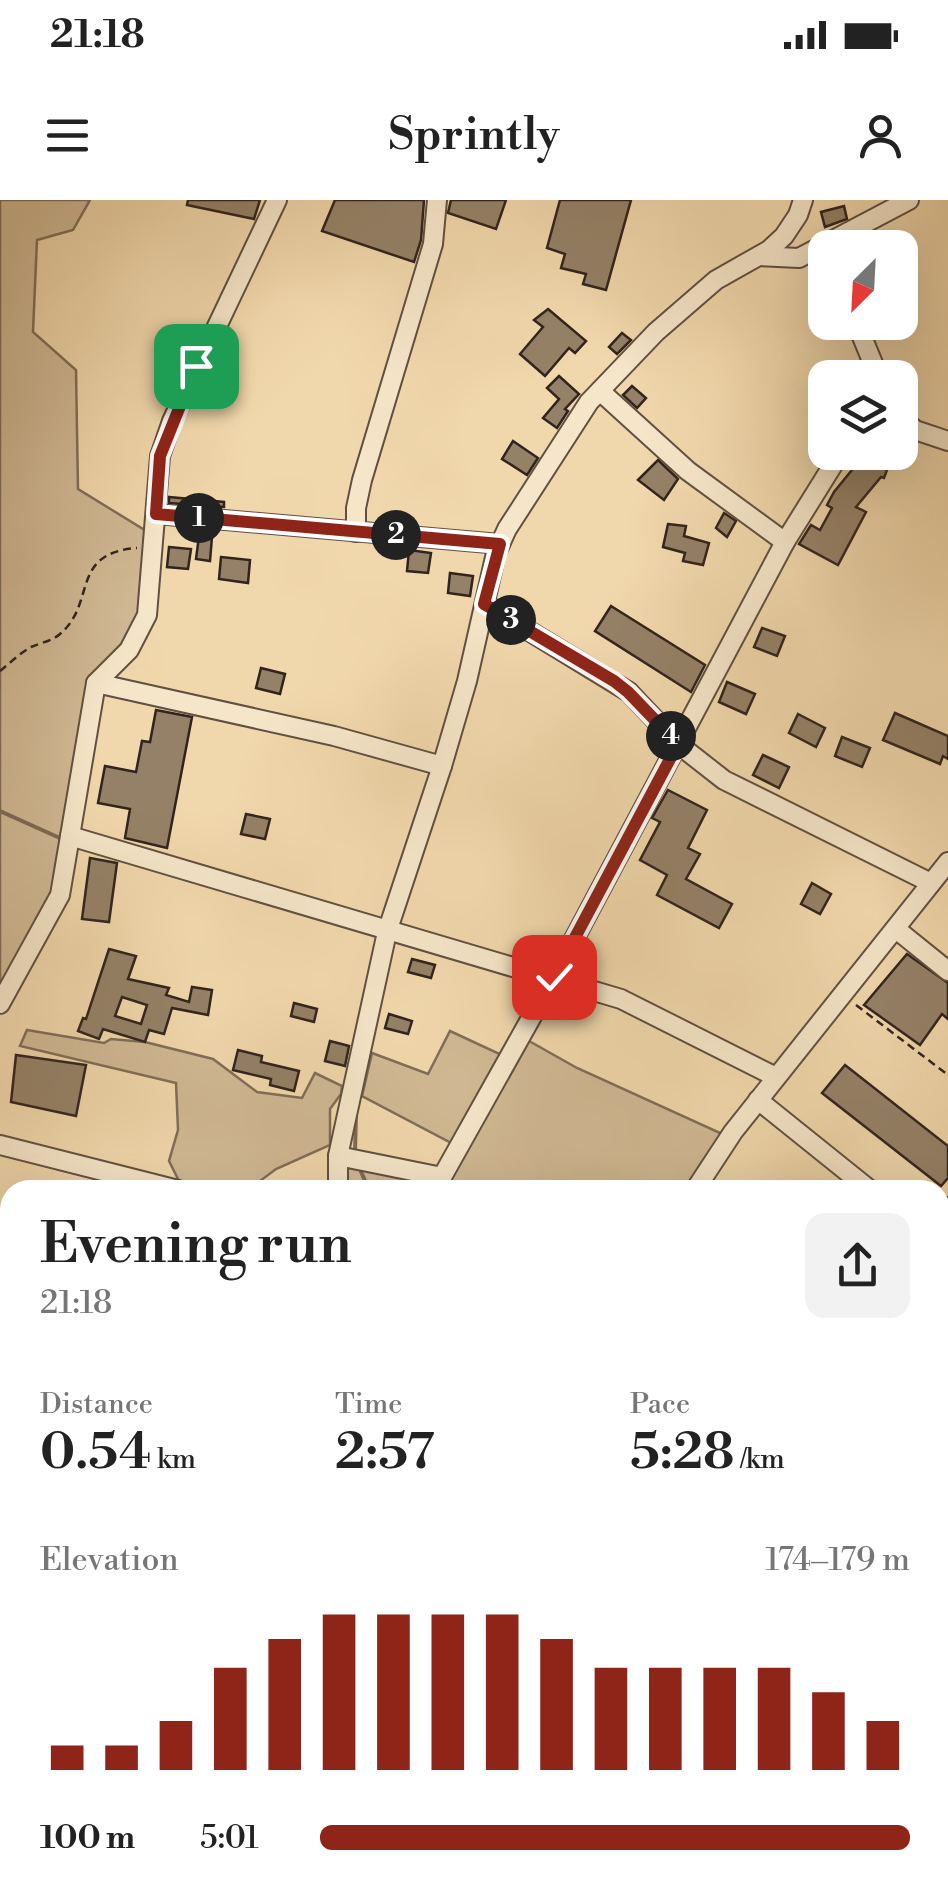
<!DOCTYPE html>
<meta charset="utf-8">
<style>
:root{--surface:#fff;--page:#f2f2f2;--text:#222;--muted:#767676;--accent:#8f2418}
body{margin:0;font-family:"Libre Bodoni",serif;background:var(--page);color:var(--text);height:100vh;display:flex;flex-direction:column;font-size:38px;white-space:nowrap}
*{box-sizing:border-box;margin:0}
p{font-size:32px;color:var(--muted)}
.icon{flex:none;width:55px;height:55px;fill:none;stroke:currentColor;stroke-width:2;stroke-linecap:round;stroke-linejoin:round}
.map{position:relative;flex:1;overflow:hidden}
.side{position:absolute;left:0px;top:980px;width:950px;height:718px;display:flex;flex-direction:column;background:var(--surface);border-radius:30px 30px 0 0;box-shadow:0 10px 40px #0002}
.side>*{flex:none}
.needle{width:65px;rotate:204deg}
.tools{position:absolute;left:808px;top:30px;display:grid;gap:20px}
.tools a{display:grid;place-items:center;width:110px;height:110px;border-radius:20px;background:var(--surface);box-shadow:0 10px 40px #0002;font-size:50px}
.pin{position:absolute;display:grid;place-items:center;width:85px;height:85px;color:#fff;margin:-42px;border-radius:20px;box-shadow:0 5px 15px #0006}
.km{position:absolute;width:50px;height:50px;margin:-25px;border-radius:50%;background:#222;color:#fff;font-size:28px;line-height:50px;text-align:center}
.round{display:grid;place-items:center;flex:none;width:105px;height:105px;border-radius:20px;background:var(--page)}
.headline{display:flex;align-items:center;justify-content:space-between;height:170px;padding:0 40px}
h1{font-size:55px;font-weight:600;line-height:75px}
.figures{display:grid;grid-template-columns:repeat(3,1fr);gap:15px;height:170px;padding:10px 40px}
.figures div{display:grid;align-content:center}
.figures b{font-size:50px;font-weight:600}
.figures small{font-size:28px;font-weight:400}
.figures p{font-size:28px}
.chart{height:280px;padding:20px 40px}
.chart p{display:flex;justify-content:space-between}
.chart svg{width:100%;height:180px;margin-top:10px;stroke:var(--accent);stroke-width:6}
ul{padding:0 40px;list-style:none;font-size:32px}
li{display:grid;grid-template-columns:160px 120px 1fr;align-items:center;height:75px}
li i{height:25px;border-radius:12px;background:var(--accent)}
.status{display:flex;justify-content:space-between;align-items:center;height:70px;padding:0 50px;background:var(--surface);direction:ltr}
.status svg{height:28px;fill:currentColor}
header{display:flex;justify-content:space-between;align-items:center;height:130px;padding:0 40px;background:var(--surface);font-size:45px;font-weight:600}
.map>svg:first-child{display:block}
.green{fill:#d0b994;stroke:#806e58;stroke-width:2.5}
.lines{fill:none;stroke-linecap:round;stroke-linejoin:round}
.stream{stroke:#7d6a55;stroke-width:4}
.building{fill:#958167;stroke:#31231d;stroke-width:2.5;fill-rule:evenodd}
.minor-casing{stroke:#615041;stroke-width:22}
.path{stroke:#31231d;stroke-width:2.5;stroke-dasharray:8 5;stroke-linecap:butt}
.minor{stroke:#f6e6c9;stroke-width:18}
.route-casing{stroke:#fff;stroke-width:20}
.route{stroke:#8f2418;stroke-width:12}
</style>
<div class="status"><b>21:18</b><svg viewBox="0 0 49 12"><path d="M0 12V9h3v3zM5 12V6h3v6zM10 12V3h3v9zM15 12V0h3v12zM26 1h20v11H26zM47 4h2v5h-2z"/></svg></div>
<header><svg class="icon" aria-label="menu" viewBox="0 0 24 24"><path d="M4 6h16M4 12h16M4 18h16"/></svg>Sprintly<svg class="icon" aria-label="person" viewBox="0 0 24 24"><circle cx="12" cy="8" r="4"/><path d="M4 21q1-7 8-7t8 7"/></svg></header>
<div class="map">
<svg width="948" height="1697" viewBox="0 0 948 1697">
<rect width="100%" height="100%" fill="#f1d8ac"/>
<filter id="stains"><feTurbulence type="fractalNoise" baseFrequency=".002" numOctaves="4"/><feColorMatrix values="0 0 0 0 .2 0 0 0 0 .09 0 0 0 0 .02 0 0 0 .5 -.17"/></filter>
<radialGradient id="worn" r=".72"><stop offset=".6" stop-color="#630" stop-opacity="0"/><stop offset="1" stop-color="#630" stop-opacity=".3"/></radialGradient>
<g class="green">
<polygon points="0,0 90,0 73,30 37,40 33,132 76,170 78,289 151,334 139,414 123,442 94,474 54,689 0,785"/>
<polygon points="27,830 104,843 111,839 145,842 213,859 257,892 302,898 315,873 342,886 341,894 330,909 330,945 276,969 248,990 179,981 169,961 178,930 176,883 20,846"/>
<polygon points="450,831 504,856 457,946 362,896 372,853 428,874"/>
<polygon points="522,837 577,868 729,937 693,990 343,990 345,960 444,980"/>
<polygon points="948,1122 948,1541 940,1543 940,1127"/>
<polygon points="10,1440 10,1612 0,1600 0,1457"/>
<polygon points="0,1613 10,1620 10,1688 379,1688 384,1697 0,1697"/>
<polygon points="405,1688 570,1688 576,1697 412,1697"/>
</g>
<g class="lines">
<g class="stream">
<polyline points="0,611 62,639"/>
<polyline points="355,953 356,912"/>
<polyline points="359,967 369,990"/>
<polyline points="0,1632 10,1640"/>
<polyline points="62,1688 72,1697"/>
<polyline points="534,1688 535,1697"/>
</g>
</g>
<g class="building">
<polygon points="188,0 260,0 254,19 187,5"/>
<polygon points="335,0 424,0 421,40 414,62 322,31"/>
<polygon points="451,0 506,0 496,29 448,13"/>
<polygon points="560,0 631,0 606,90 583,84 586,74 561,68 565,54 547,48"/>
<polygon points="844,6 847,19 825,27 821,12"/>
<polygon points="548,109 586,141 575,153 569,148 545,176 520,154 543,127 534,120"/>
<polygon points="622,133 631,140 617,154 609,147"/>
<polygon points="559,176 579,194 565,209 568,211 557,228 543,218 559,199 547,188"/>
<polygon points="632,186 646,198 637,208 623,195"/>
<polygon points="513,241 538,258 527,275 502,259"/>
<polygon points="853,252 867,252 890,262 884,278 881,277 856,307 866,312 838,365 799,344 811,325 820,330 832,308 827,305 834,292 856,265 849,262"/>
<polygon points="658,260 678,279 664,300 638,280"/>
<polygon points="169,297 224,302 224,307 169,303"/>
<polygon points="724,313 736,321 727,337 716,328"/>
<polygon points="668,324 686,326 684,336 709,343 703,365 683,361 685,353 663,347"/>
<polygon points="199,336 212,337 210,361 196,359"/>
<polygon points="169,347 191,349 188,369 167,367"/>
<polygon points="409,350 431,353 428,373 407,371"/>
<polygon points="221,357 250,360 248,383 219,379"/>
<polygon points="450,373 473,376 470,396 448,393"/>
<polygon points="611,406 705,465 691,492 595,431"/>
<polygon points="762,428 785,436 777,456 754,447"/>
<polygon points="261,468 285,474 280,494 256,488"/>
<polygon points="727,482 755,494 746,514 719,502"/>
<polygon points="156,510 192,517 167,648 125,638 130,609 98,603 105,566 136,572 142,541 150,542"/>
<polygon points="895,513 948,536 948,559 943,556 940,564 883,540"/>
<polygon points="798,514 825,528 816,547 789,533"/>
<polygon points="842,537 870,548 862,567 835,556"/>
<polygon points="763,555 789,567 779,588 753,575"/>
<polygon points="668,590 707,610 688,648 700,654 686,679 732,704 719,728 657,695 667,675 640,660 660,622 652,618"/>
<polygon points="246,614 270,619 265,639 241,634"/>
<polygon points="90,658 117,663 109,722 82,719"/>
<polygon points="812,683 831,694 820,714 801,704"/>
<path d="M109 749 136 756 128 779 169 788 166 795 189 802 192 787 212 790 208 815 172 808 164 834 149 830 145 842 103 829 99 839 78 831 83 818 86 819ZM122 797 147 805 141 824 115 816Z"/>
<polygon points="907,754 948,783 948,819 942,814 920,845 864,805"/>
<polygon points="412,759 435,765 431,778 408,772"/>
<polygon points="294,803 317,809 314,822 291,816"/>
<polygon points="389,814 412,821 408,834 385,828"/>
<polygon points="330,841 349,846 345,866 325,861"/>
<polygon points="238,850 262,856 261,862 299,871 294,891 270,885 271,879 233,870"/>
<polygon points="16,855 86,865 76,916 11,902"/>
<polygon points="845,865 948,946 948,978 941,986 822,893"/>
<polygon points="10,1058 10,1108 0,1099 0,1069"/>
</g>
<g class="lines">
<g class="minor-casing">
<g id="minor">
<polyline points="862,27 864,48"/>
<polyline points="759,56 799,58 909,0"/>
<polyline points="856,122 879,178"/>
<polyline points="600,191 688,271 785,342"/>
<polyline points="900,216 915,230 948,241"/>
<polyline points="156,314 500,344"/>
<polyline points="356,332 356,308 362,280 433,44 437,0"/>
<polyline points="485,404 629,492 678,544 724,580 931,683"/>
<polyline points="96,483 334,536 442,566"/>
<polyline points="70,636 621,799 776,877"/>
<polyline points="896,729 948,771"/>
<polyline points="0,804 60,695 96,483 129,450 147,415 160,256 172,221 277,0"/>
<polyline points="758,900 870,990"/>
<polyline points="0,945 178,990"/>
<polyline points="338,956 442,977 554,777 785,342 841,252"/>
<polyline points="338,990 338,956 387,732 442,566 467,481 496,353 507,329 589,202 656,132 716,80 769,50 784,36 798,15 803,0"/>
<polyline points="695,990 733,932 948,662"/>
<polyline points="940,1013 948,1007"/>
<polyline points="940,1046 948,1053"/>
<polyline points="0,1178 10,1148"/>
<polyline points="940,1264 948,1281"/>
<polyline points="0,1458 10,1443"/>
<polyline points="940,1608 948,1612"/>
<polyline points="249,1688 251,1697"/>
<polyline points="385,1688 388,1697"/>
</g>
</g>
<g class="path">
<path d="M0 471C10 463 20 453 31 447 40 443 52 441 60 434 97 403 69 353 137 348"/>
<polyline points="856,805 948,875"/>
<polyline points="0,1043 10,1050"/>
<polyline points="940,1657 948,1646"/>
<polyline points="709,1688 721,1697"/>
<polyline points="913,1697 919,1688"/>
</g>
<use href="#minor" class="minor"/>
</g>
<g class="lines">
<g class="route-casing">
<polyline id="route" points="196,166 160,256 156,314 500,344 484,404 614,481 628,492 678,544 554,777"/>
</g>
<use href="#route" class="route"/>
</g>
<rect width="100%" height="100%" filter="url(#stains)"/>
<rect width="100%" height="100%" fill="url(#worn)"/>
</svg>
<div class="tools">
<a><svg class="needle" viewBox="-14 -14 28 28"><path d="M0-13l5 13h-10z" fill="#e53935"/><path d="M0 13l5-13h-10z" fill="#767676"/></svg></a>
<a><svg class="icon" aria-label="layers" viewBox="0 0 24 24"><path d="M12 4l9 5-9 5-9-5zM3 14l9 5 9-5"/></svg></a>
</div>
<div class="pin" style="left:196px;top:166px;background:#1e9e55"><svg class="icon" aria-label="arrive" viewBox="0 0 24 24"><path d="M6 21V4h12l-3 4 3 4H6"/></svg></div>
<div class="pin" style="left:554px;top:777px;background:#d93025"><svg class="icon" aria-label="check" viewBox="0 0 24 24"><path d="M5 12l5 5 9-10"/></svg></div>
<b class="km" style="left:199px;top:318px">1</b>
<b class="km" style="left:396px;top:335px">2</b>
<b class="km" style="left:511px;top:420px">3</b>
<b class="km" style="left:671px;top:536px">4</b>
<section class="side">
<div class="headline"><div><h1>Evening run</h1><p>21:18</p></div><a class="round"><svg class="icon" aria-label="share" viewBox="0 0 24 24"><path d="M12 15V3M7 8l5-5 5 5M5 13v7h14v-7"/></svg></a></div>
<div class="figures">
<div><p>Distance</p><b>0.54<small> km</small></b></div>
<div><p>Time</p><b>2:57</b></div>
<div><p>Pace</p><b>5:28<small> /km</small></b></div>
</div>
<div class="chart"><p><span>Elevation</span>174–179 m</p>
<svg viewBox="0 0 160 44" preserveAspectRatio="none"><path d="M5 44V38M15 44V38M25 44V32M35 44V19M45 44V12M55 44V6M65 44V6M75 44V6M85 44V6M95 44V12M105 44V19M115 44V19M125 44V19M135 44V19M145 44V25M155 44V32"/></svg>
</div>
<ul>
<li><b>100 m</b>5:01<i style="width:100%"></i></li>
</ul>
</section>
</div>
